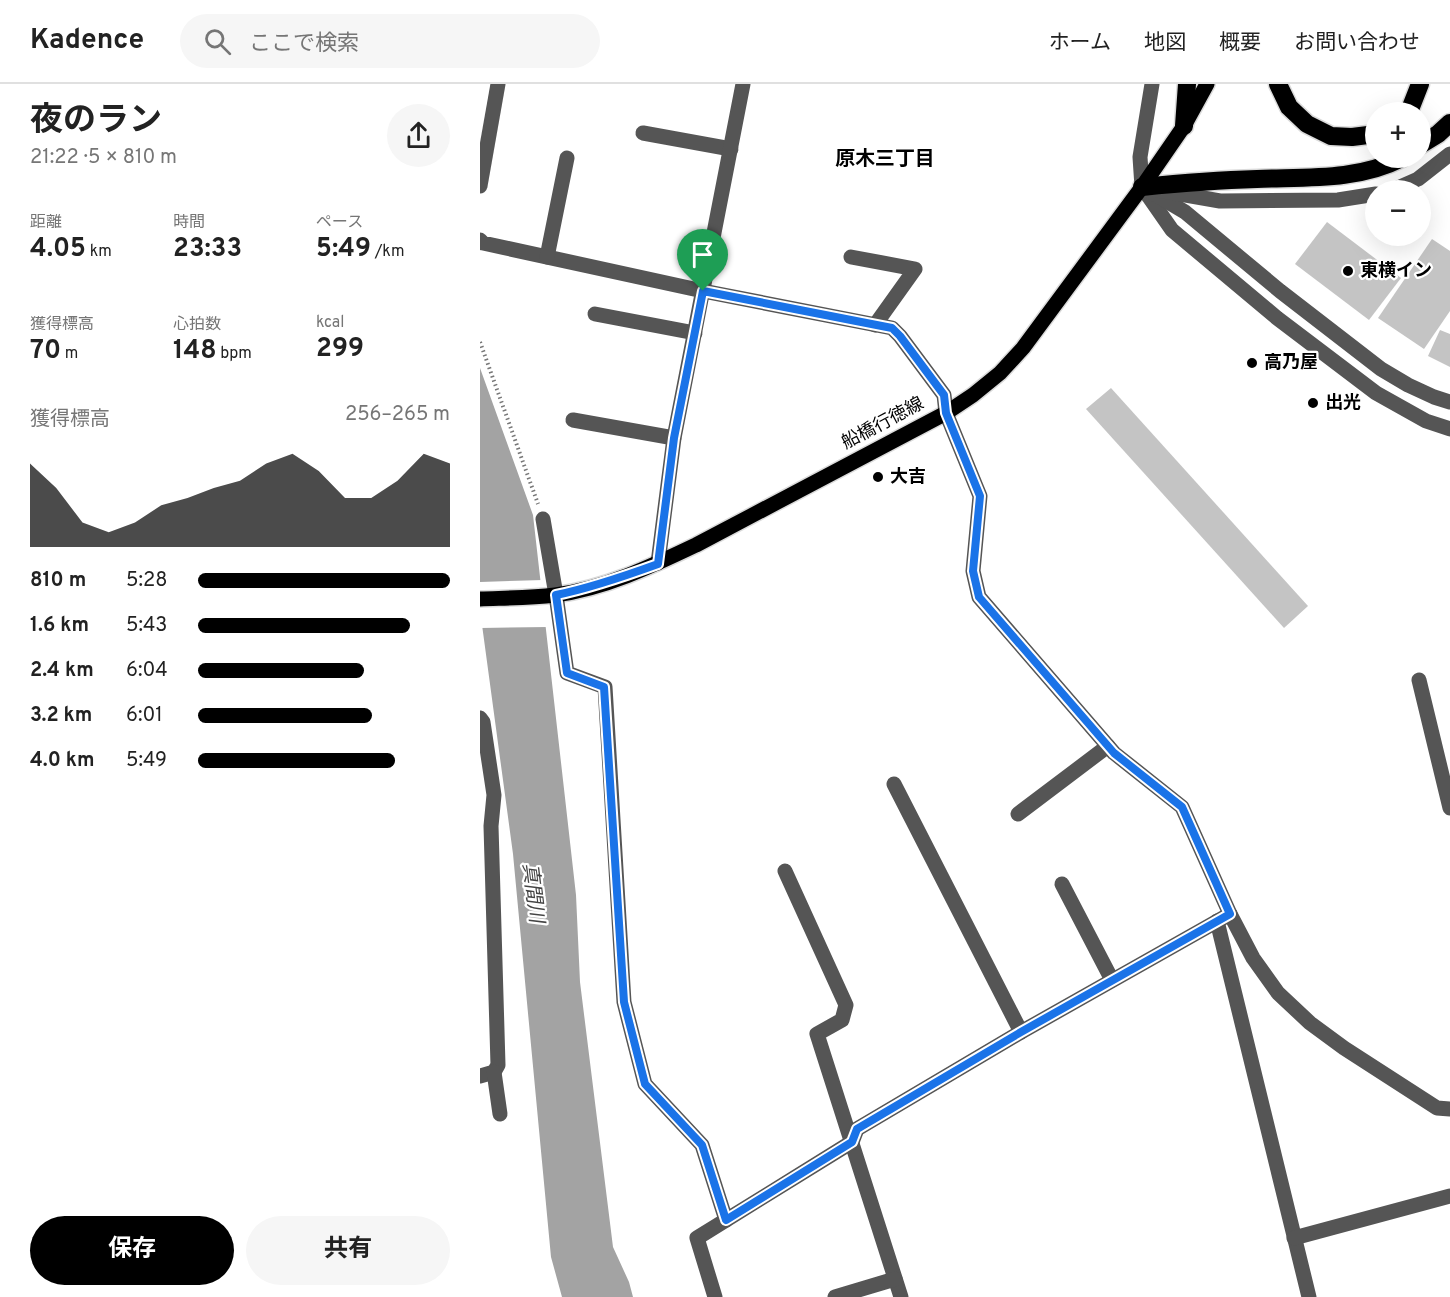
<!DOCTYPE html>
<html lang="ja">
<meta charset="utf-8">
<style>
:root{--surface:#fff;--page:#f6f6f6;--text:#222;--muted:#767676;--line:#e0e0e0;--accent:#000}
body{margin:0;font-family:Overpass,"Noto Sans JP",sans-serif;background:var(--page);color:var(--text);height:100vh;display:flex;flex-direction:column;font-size:22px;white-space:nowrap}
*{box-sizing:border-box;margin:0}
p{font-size:20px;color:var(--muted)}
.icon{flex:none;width:33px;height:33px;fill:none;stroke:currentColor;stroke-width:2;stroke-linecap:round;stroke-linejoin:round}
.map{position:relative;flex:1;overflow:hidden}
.details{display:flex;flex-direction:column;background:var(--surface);width:480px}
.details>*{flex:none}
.buttons{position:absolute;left:885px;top:18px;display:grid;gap:12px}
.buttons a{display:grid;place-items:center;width:66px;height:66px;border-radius:50%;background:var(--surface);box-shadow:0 6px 24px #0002;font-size:30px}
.pin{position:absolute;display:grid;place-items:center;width:51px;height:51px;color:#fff;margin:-62px -26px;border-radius:50% 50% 50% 0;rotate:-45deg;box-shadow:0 0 6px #0007}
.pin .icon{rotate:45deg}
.round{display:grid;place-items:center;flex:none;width:63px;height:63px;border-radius:32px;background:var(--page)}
.overview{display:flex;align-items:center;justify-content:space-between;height:102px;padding:0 30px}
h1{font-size:33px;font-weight:700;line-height:45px}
.figures{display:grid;grid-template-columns:repeat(3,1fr);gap:9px;height:102px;padding:6px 30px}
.figures div{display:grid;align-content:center}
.figures b{font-size:26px;font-weight:700}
.figures small{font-size:16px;font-weight:400}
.figures p{font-size:16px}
.chart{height:168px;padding:12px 30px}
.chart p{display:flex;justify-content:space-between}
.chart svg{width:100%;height:108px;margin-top:6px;fill:var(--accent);opacity:.7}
.primary-button{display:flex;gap:12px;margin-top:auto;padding:12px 30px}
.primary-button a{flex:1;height:69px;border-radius:36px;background:var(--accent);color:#fff;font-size:24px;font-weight:700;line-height:69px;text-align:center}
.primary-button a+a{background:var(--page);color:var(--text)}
ul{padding:0 30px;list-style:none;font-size:20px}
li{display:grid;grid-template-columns:96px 72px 1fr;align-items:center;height:45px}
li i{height:15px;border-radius:8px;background:var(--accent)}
header{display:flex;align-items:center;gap:36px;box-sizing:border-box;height:84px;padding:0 30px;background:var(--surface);border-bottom:2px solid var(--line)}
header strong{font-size:28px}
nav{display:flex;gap:33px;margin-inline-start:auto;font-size:21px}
.search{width:420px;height:54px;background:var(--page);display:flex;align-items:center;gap:15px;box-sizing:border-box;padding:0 21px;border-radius:33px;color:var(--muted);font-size:22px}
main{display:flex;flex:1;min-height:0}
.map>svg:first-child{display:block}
.water{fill:#a3a3a3}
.pier{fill:#fff}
.building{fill:#c4c4c4}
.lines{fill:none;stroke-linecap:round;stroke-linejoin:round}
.major-casing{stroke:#dbdbdb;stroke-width:18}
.highway-casing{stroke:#dbdbdb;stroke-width:21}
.path{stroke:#777;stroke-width:4;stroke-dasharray:1.5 3;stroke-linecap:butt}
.minor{stroke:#555;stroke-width:15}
.major{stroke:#000;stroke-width:15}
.highway{stroke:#000;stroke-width:18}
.route-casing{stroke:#fff;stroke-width:12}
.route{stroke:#1a73e8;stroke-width:8}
.poi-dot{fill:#000;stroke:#fff;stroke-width:2}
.labels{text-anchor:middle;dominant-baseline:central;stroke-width:4.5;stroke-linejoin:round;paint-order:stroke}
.poi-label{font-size:18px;font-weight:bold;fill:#000;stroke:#fff;text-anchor:start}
.street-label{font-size:18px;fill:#000;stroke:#fff}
.neighbourhood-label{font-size:20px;font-weight:bold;fill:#000;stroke:#fff}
.water-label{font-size:20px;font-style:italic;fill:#444;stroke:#fff}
</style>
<header>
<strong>Kadence</strong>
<div class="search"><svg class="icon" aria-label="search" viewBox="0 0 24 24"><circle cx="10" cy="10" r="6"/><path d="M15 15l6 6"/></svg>ここで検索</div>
<nav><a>ホーム</a><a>地図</a><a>概要</a><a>お問い合わせ</a></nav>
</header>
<main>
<section class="details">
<div class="overview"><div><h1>夜のラン</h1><p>21:22 · 5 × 810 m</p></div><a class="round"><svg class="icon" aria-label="share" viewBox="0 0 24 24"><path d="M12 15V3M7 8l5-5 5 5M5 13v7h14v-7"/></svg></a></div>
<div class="figures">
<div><p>距離</p><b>4.05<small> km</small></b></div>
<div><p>時間</p><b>23:33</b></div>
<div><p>ペース</p><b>5:49<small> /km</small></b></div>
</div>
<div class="figures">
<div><p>獲得標高</p><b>70<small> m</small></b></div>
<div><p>心拍数</p><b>148<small> bpm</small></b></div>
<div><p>kcal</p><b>299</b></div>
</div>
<div class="chart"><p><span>獲得標高</span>256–265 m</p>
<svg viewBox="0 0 160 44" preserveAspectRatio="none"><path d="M0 44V10L10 20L20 34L30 38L40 34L50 27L60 24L70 20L80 17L90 10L100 6L110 13L120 24L130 24L140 17L150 6L160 10V44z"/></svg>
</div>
<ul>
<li><b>810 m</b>5:28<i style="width:100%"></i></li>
<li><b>1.6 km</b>5:43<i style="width:84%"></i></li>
<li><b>2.4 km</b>6:04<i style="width:66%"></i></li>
<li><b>3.2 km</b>6:01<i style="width:69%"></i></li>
<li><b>4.0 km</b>5:49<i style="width:78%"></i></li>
</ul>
<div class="primary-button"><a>保存</a><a>共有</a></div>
</section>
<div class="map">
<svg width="970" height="1213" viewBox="0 0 970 1213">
<rect width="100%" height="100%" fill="#fff"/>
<polygon class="water" points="0,284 53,431 96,811 100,898 133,1163 149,1198 153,1213 82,1213 71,1173 33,770 0,526"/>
<polygon class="pier" points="63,496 68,543 0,544 0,498"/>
<g class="building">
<polygon points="847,138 921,194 889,236 815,180"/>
<polygon points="952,155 970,167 970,227 944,265 898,234"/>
<polygon points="960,246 970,250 970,283 948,272"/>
<polygon points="631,304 828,522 804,544 606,325"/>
</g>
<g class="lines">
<g class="major-casing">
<path id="major" d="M0 515C25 514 50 514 75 511 124 505 172 482 216 461L466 329 493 311 520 289 543 264 662 103 704 42 727 0"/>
</g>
<g class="highway-casing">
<g id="highway">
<polyline points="798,0 809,23 827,40 851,52 872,53 896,50"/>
<polyline points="929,28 940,0"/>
<polyline points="704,42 707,0"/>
<polyline points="940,61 958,50 970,39"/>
<path d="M662 103C701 99 739 96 777 95 826 93 877 97 922 74"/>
</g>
</g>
<polyline class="path" points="0,258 58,420"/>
<g class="minor">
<polyline points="672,0 660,73 662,103 692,146 797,234 896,309 946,337 970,345"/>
<polyline points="163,49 251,65"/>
<polyline points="0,102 18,0"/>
<polyline points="668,106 705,128 800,207 901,285 928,301 954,313 970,318"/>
<polyline points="677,106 740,117 858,116 896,110"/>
<polyline points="913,106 938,95 970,70"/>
<polyline points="0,156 3,159 223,207 412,244 420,252 464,311 466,329 500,412 493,487 499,513 634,669 702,723 750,830 773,874 798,909 830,939 864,964 957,1024 970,1025"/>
<polyline points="67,173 87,74"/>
<polyline points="371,173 435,185 395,241"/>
<polyline points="115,230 215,249"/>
<polyline points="93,336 194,354"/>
<polyline points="63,435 76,511 87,589 125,603 144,918 165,1000 222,1061 246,1136"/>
<polyline points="178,479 194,354 263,0"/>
<polyline points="939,596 970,724"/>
<polyline points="0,634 3,638 14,711 11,742 18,981 14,988 0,992"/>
<polyline points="414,700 541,948"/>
<polyline points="538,730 628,662"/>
<polyline points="305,787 366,921 362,936 337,950 421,1213"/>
<polyline points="582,800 632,896"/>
<polyline points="737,837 829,1213"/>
<polyline points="14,988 20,1030"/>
<polyline points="814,1154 970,1112"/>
<polyline points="235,1213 217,1154 372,1058 377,1045 541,948 750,830"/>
<polyline points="355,1213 415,1195"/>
</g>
<use href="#major" class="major"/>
<use href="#highway" class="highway"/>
</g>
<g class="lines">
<g class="route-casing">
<path id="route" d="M223 207 412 244 420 252 464 311 466 329 500 412 493 487 499 513 634 669 702 723 750 830 541 948 377 1045 372 1058 246 1136 222 1061 165 1000 144 918 124 603 87 589 76 511C111 504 145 492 178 480L194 354Z"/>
</g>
<use href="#route" class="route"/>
</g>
<g class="poi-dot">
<circle cx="868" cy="187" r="6"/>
<circle cx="772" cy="279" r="6"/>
<circle cx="833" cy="319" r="6"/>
<circle cx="398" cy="393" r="6"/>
</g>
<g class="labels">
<g class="poi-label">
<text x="880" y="187">東横イン</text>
<text x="784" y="279">高乃屋</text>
<text x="845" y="319">出光</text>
<text x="410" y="393">大吉</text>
</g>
<g class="street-label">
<text transform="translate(403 340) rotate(-28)">船橋行徳線</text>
</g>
<g class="neighbourhood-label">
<text x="405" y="76">原木三丁目</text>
</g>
<g class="water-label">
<text transform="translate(52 809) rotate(83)">真間川</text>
</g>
</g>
</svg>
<div class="buttons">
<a>+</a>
<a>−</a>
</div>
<div class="pin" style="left:223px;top:207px;background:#1e9e55"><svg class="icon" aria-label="arrive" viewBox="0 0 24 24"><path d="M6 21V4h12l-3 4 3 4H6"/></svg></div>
</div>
</main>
